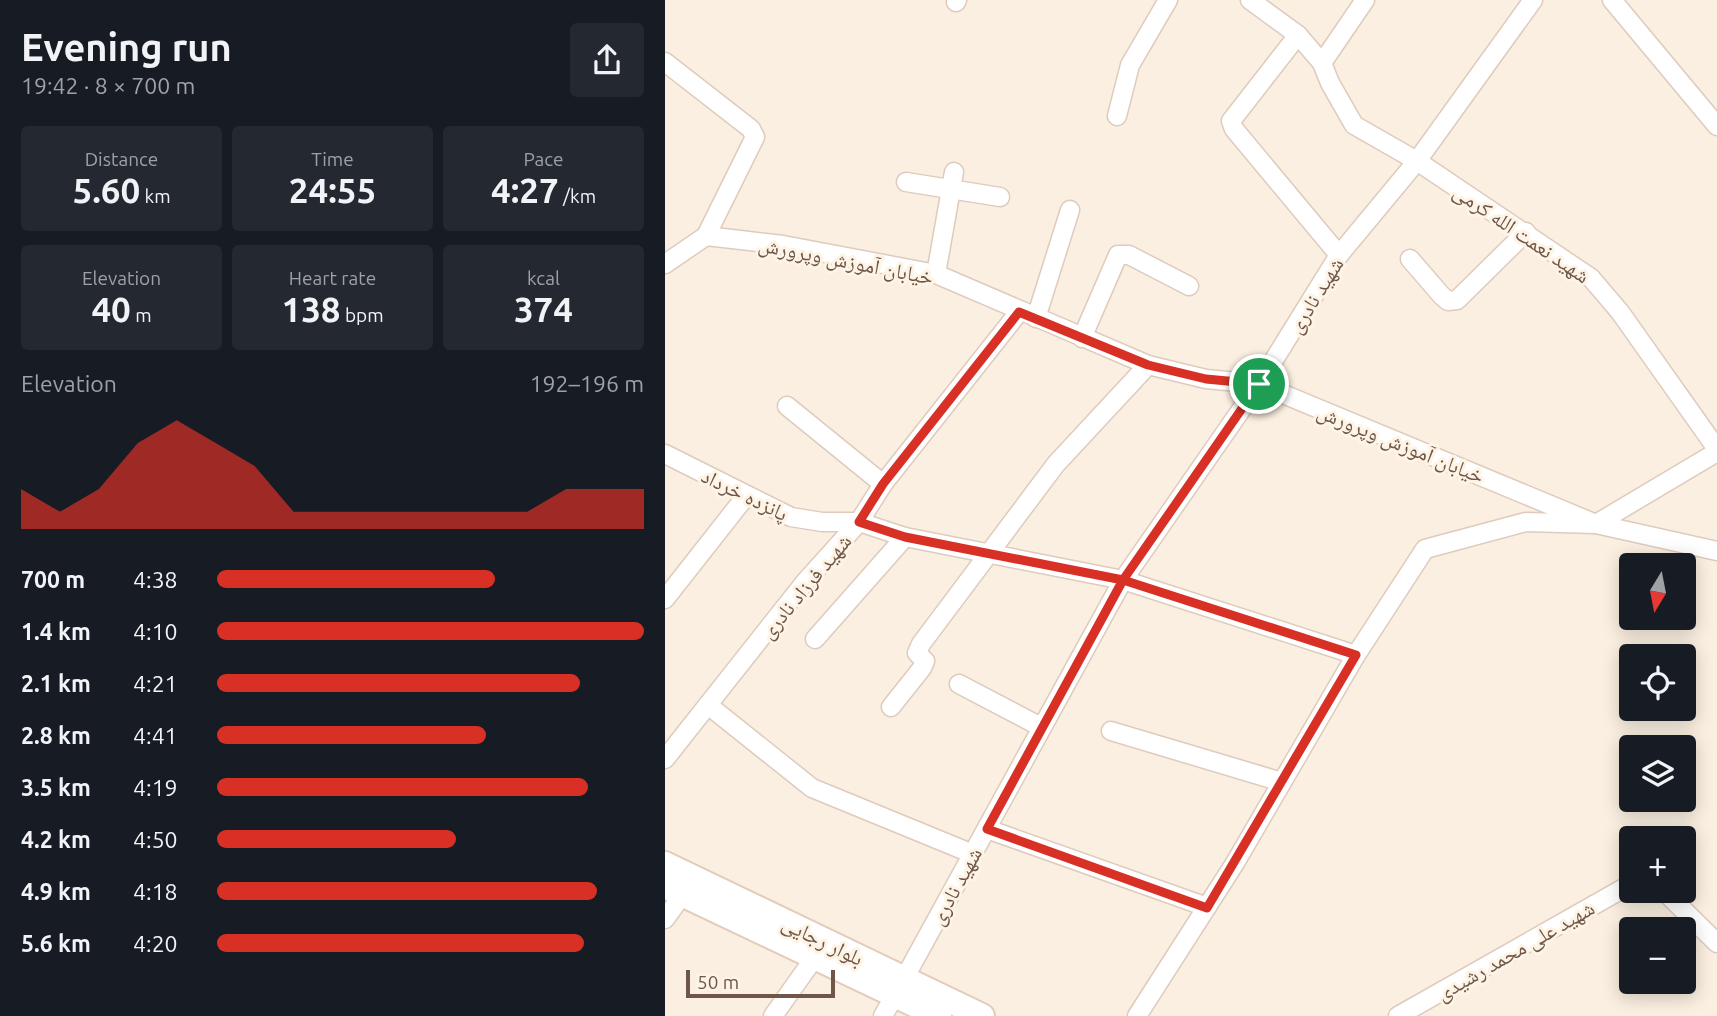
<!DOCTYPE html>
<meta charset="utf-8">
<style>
:root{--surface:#171b24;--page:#242831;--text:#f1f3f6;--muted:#9ea1a6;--accent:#d93025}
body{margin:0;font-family:Ubuntu,"Noto Naskh Arabic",sans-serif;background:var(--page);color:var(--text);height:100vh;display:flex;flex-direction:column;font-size:26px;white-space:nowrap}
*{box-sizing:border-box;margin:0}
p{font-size:23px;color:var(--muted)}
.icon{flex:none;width:38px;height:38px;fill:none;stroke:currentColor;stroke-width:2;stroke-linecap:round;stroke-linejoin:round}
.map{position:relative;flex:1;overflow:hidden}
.side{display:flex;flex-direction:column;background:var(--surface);width:665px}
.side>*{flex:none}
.needle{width:46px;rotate:190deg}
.buttons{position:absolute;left:954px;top:553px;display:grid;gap:14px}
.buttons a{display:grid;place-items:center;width:77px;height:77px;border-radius:7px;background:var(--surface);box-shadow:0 4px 18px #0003;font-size:35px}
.scale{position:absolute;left:21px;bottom:18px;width:149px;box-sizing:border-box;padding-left:7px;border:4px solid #6f5649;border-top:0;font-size:19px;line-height:24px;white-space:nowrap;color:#6f5649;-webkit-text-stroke:5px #fef4e6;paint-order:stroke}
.pin{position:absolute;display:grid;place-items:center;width:60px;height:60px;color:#fff;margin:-30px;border:4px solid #fff;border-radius:50%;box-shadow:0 2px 7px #0007}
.round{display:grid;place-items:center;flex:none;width:74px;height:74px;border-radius:7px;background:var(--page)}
.headline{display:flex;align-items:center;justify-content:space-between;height:119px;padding:0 21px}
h1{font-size:38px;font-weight:600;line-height:52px}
.figures{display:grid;grid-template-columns:repeat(3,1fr);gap:10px;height:119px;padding:7px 21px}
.figures div{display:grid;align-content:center;border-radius:7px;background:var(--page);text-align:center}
.figures b{font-size:35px;font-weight:600}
.figures small{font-size:19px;font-weight:400}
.figures p{font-size:19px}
.chart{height:196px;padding:14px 21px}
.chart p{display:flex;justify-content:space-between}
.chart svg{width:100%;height:126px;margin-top:7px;fill:var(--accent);opacity:.7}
ul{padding:0 21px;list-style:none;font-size:23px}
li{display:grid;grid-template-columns:112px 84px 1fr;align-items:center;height:52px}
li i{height:18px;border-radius:9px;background:var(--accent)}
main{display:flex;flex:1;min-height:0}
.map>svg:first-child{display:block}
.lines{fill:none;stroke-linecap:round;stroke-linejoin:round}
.minor-casing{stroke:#decbbd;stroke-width:21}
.secondary-casing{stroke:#e2ccbb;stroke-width:28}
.minor{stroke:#fff;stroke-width:18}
.secondary{stroke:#fff;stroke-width:24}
.route-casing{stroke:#fff;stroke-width:14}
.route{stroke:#d93025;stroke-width:9}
.labels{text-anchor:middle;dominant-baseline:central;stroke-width:6;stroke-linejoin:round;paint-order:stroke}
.street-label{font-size:21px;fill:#6f5649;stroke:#fef4e6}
</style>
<main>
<section class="side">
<div class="headline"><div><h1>Evening run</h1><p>19:42 · 8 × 700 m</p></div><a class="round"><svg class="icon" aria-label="share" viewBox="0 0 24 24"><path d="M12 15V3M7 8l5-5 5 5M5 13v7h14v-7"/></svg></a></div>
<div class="figures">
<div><p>Distance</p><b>5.60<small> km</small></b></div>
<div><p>Time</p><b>24:55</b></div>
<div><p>Pace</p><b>4:27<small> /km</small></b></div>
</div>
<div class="figures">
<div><p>Elevation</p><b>40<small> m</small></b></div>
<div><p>Heart rate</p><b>138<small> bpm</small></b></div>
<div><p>kcal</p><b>374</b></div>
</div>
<div class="chart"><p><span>Elevation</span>192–196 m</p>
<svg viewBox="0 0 160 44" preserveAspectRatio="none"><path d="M0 44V30L10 38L20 30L30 14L40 6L50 14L60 22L70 38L80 38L90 38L100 38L110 38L120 38L130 38L140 30L150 30L160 30V44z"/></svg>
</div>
<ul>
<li><b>700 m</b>4:38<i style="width:65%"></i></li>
<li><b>1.4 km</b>4:10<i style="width:100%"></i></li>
<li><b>2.1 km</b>4:21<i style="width:85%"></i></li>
<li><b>2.8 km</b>4:41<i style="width:63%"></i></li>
<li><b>3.5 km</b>4:19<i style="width:87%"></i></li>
<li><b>4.2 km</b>4:50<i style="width:56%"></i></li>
<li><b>4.9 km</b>4:18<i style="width:89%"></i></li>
<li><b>5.6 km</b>4:20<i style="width:86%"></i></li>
</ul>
</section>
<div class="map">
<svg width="1052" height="1016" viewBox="0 0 1052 1016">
<rect width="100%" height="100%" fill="#faefe0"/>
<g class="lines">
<g class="minor-casing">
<g id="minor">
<polyline points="585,0 633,35 657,63 700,0"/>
<polyline points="947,0 1052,126"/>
<polyline points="291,2 292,0"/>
<polyline points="633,35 566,121 569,129 674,255"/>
<polyline points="0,62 86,129 90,137 41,236 0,264"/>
<polyline points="657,63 665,83 689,125 752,161 926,278 955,312 1052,449"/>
<polyline points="452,116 465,65 503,0"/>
<polyline points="241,182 335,197"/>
<polyline points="41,236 118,245 271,274 483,365 541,379 594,384 931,524 1052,452"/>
<polyline points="745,259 777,296 783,301 792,300 861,232"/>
<polyline points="271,274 289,172"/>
<polyline points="371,318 405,210"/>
<polyline points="417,338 453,255 464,255 524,286"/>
<polyline points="122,406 218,484"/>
<polyline points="0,454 126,517 157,522 194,522 240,537 458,580 691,655"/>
<polyline points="0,599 81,496"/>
<polyline points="150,639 240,537"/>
<polyline points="294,684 376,727"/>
<polyline points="43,705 147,788 308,854"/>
<polyline points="226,707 257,668 260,661 252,653 256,644 391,464 483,365"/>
<polyline points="446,731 617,782"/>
<polyline points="0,759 140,582 194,522 218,484 354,312"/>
<polyline points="322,829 542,907"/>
<polyline points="999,891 1052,943"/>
<polyline points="0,919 18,894"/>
<polyline points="239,979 458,580 594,384 674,255 752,161 868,0"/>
<polyline points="108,1016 150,957"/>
<polyline points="218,1016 230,995"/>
<polyline points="472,1016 570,863 691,655 760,549 861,522 931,524 1052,551"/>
<polyline points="733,1016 966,884"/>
</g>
</g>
<g class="secondary-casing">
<g id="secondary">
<polyline points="0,864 317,1016"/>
<polyline points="0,886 274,1016"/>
</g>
</g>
<use href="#minor" class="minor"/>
<use href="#secondary" class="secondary"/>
</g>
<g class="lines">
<g class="route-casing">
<polyline id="route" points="594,384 541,379 483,365 354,312 218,484 194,522 240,537 458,580 322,829 542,908 691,655 458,580 594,384"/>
</g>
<use href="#route" class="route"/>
</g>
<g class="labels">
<g class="street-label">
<text transform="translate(857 233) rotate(34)">شهید نعمت الله کرمی</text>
<text transform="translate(181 260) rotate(11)">خیابان آموزش وپرورش</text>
<text transform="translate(650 295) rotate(-58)">شهید نادری</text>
<text transform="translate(736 443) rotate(22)">خیابان آموزش وپرورش</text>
<text transform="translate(80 494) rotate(26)">پانزده خرداد</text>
<text transform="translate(140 586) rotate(-50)">شهید فرزاد نادری</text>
<text transform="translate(290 886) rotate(-61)">شهید نادری</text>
<text transform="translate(158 940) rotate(26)">بلوار رجایی</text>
<text transform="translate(850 950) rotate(-30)">شهید علی محمد رشیدی</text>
</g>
</g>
</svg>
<div class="buttons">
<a><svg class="needle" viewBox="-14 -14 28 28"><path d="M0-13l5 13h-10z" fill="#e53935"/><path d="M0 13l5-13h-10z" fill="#9ea1a6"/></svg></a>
<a><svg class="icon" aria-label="locate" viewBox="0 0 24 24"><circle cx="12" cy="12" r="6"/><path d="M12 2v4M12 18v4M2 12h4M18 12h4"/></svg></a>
<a><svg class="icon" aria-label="layers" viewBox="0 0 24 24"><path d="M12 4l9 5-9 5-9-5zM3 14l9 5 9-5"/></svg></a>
<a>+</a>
<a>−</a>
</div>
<div class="scale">50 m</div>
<div class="pin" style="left:594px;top:384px;background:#1e9e55"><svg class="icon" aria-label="arrive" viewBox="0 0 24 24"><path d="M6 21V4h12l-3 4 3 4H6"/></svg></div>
</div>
</main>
